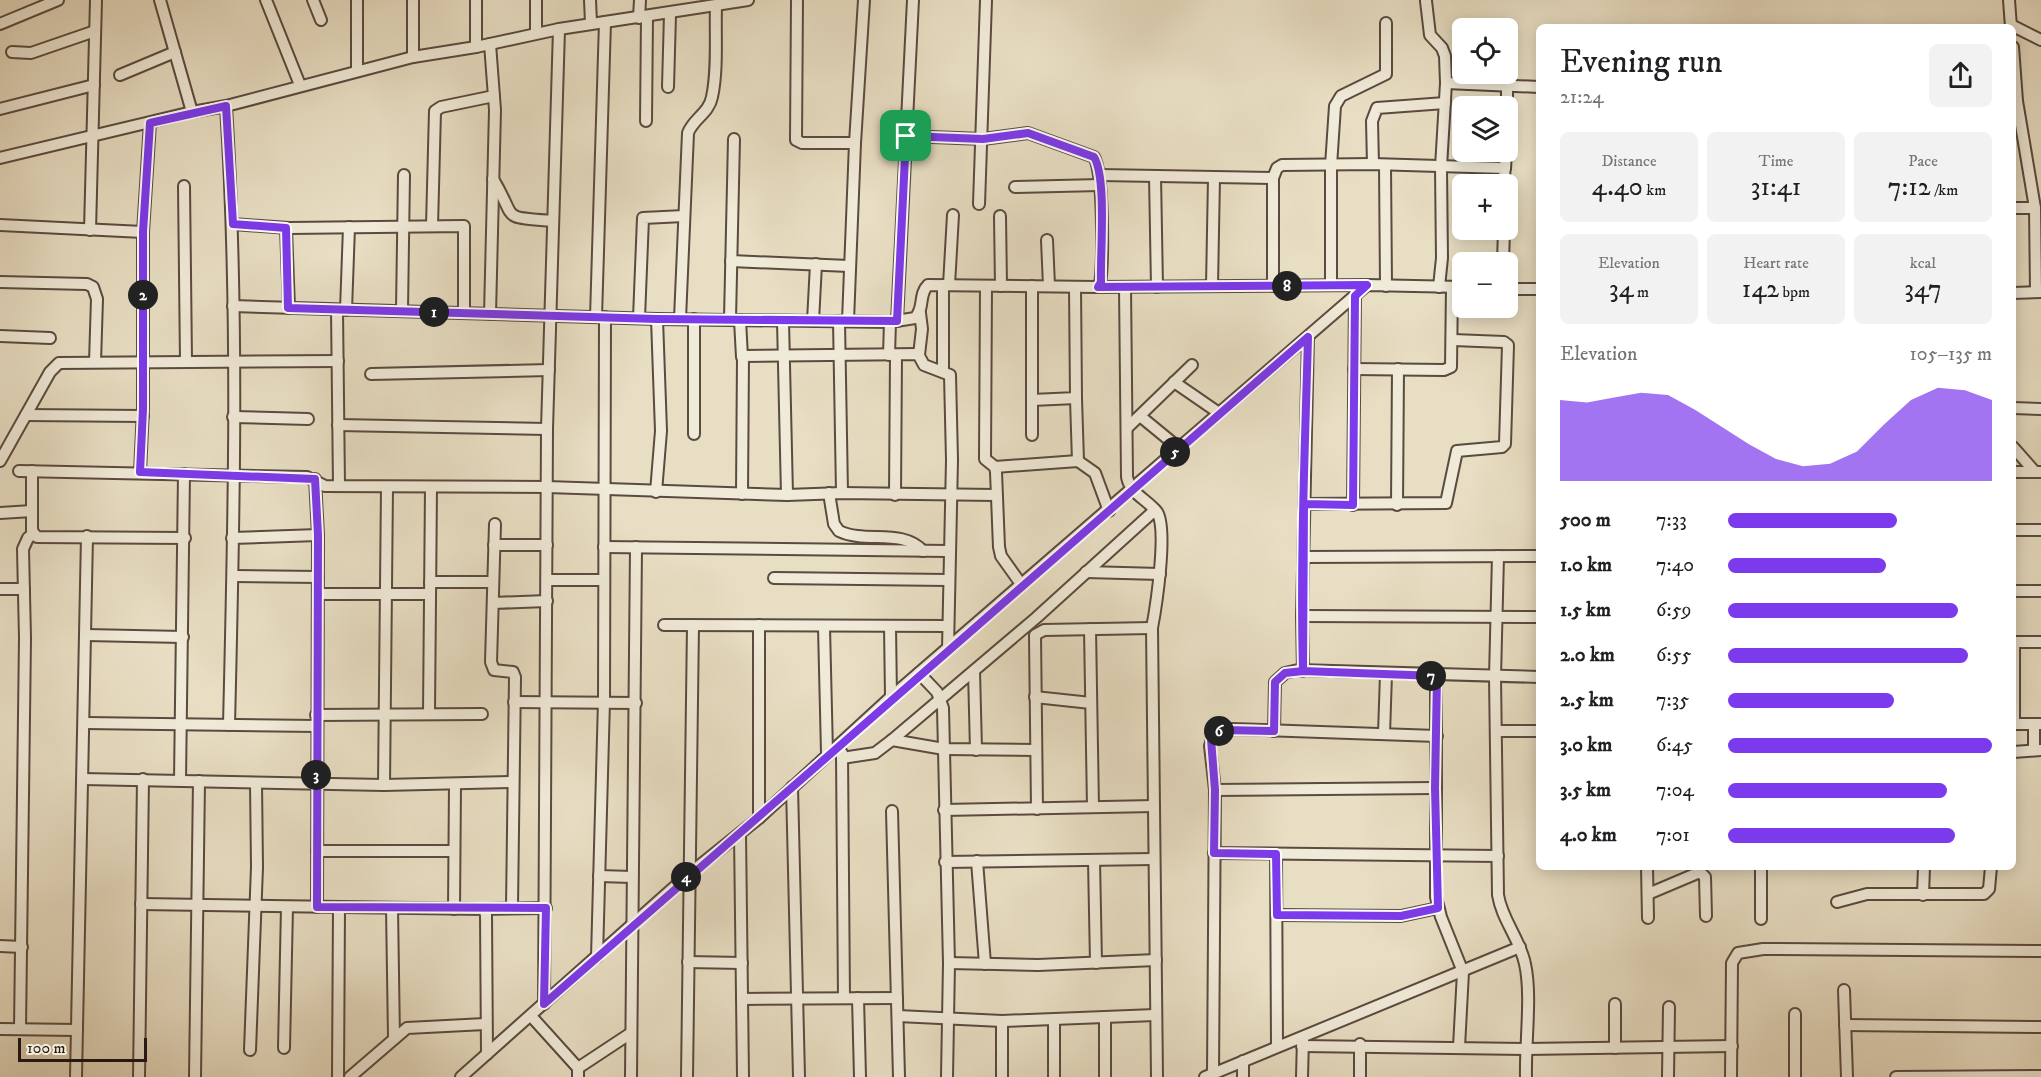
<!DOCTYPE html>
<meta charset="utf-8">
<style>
:root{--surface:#fff;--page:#f2f2f2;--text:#202124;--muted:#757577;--accent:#7c3aed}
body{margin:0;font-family:"IM FELL DW Pica",serif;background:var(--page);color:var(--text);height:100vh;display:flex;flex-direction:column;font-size:22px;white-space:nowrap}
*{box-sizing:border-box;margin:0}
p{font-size:20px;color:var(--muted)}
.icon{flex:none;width:33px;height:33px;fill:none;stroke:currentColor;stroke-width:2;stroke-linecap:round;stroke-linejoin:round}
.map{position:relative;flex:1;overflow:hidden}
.drawer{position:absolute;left:1536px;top:24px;width:480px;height:846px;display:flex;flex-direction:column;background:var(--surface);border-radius:9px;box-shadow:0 3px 15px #0003}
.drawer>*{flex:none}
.controls{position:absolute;left:1452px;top:18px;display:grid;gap:12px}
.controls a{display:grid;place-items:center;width:66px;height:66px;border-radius:9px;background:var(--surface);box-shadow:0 3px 15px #0003;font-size:30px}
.scale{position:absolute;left:18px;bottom:15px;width:129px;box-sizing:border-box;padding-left:6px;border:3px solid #2a1913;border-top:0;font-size:16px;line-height:21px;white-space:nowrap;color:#2a1913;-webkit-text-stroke:4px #f0ead8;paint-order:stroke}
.pin{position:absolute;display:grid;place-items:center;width:51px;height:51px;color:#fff;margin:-26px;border-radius:12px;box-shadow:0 3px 9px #0006}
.km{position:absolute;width:30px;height:30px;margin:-15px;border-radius:50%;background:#222;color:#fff;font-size:16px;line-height:30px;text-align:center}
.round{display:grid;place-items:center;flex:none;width:63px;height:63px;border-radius:9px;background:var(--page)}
.summary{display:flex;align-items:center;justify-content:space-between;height:102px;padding:0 24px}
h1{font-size:33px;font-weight:600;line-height:45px}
.figures{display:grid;grid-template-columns:repeat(3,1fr);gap:9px;height:102px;padding:6px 24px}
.figures div{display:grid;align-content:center;border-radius:9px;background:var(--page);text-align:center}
.figures b{font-size:26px;font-weight:600}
.figures small{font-size:16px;font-weight:400}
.figures p{font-size:16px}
.chart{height:168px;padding:12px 24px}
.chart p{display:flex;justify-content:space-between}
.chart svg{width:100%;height:108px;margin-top:6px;fill:var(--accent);opacity:.7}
ul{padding:0 24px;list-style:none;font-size:20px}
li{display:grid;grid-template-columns:96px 72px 1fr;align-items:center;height:45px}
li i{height:15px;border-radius:8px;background:var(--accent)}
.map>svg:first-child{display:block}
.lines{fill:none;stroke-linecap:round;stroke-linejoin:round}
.minor-casing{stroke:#5a4a3f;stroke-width:14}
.minor{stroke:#f0ead8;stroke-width:10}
.route-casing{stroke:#fff;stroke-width:12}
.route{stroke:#7c3aed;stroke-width:8}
</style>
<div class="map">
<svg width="2041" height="1077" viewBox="0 0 2041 1077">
<rect width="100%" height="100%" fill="#e8dec3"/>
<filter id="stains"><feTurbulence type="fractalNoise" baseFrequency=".00333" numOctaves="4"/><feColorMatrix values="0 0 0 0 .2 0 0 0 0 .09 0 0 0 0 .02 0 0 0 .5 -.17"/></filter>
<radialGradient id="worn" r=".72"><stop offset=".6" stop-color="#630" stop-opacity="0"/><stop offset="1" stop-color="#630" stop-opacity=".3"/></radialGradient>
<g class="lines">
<g class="minor-casing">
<g id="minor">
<polyline points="160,0 192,112"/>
<polyline points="266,0 300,85"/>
<polyline points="313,0 321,20"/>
<polyline points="357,0 357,70"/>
<polyline points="413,0 413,57"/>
<polyline points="476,0 476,47"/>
<polyline points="590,0 591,23"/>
<polyline points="797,0 796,140 802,143 855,143"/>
<polyline points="2009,0 2011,27"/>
<polyline points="1426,1 1430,35 1442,48 1445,56 1446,83 1441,167 1442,258 1439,287"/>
<polyline points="639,18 640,0"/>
<polyline points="0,24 58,0"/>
<polyline points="2011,25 2041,40"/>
<polyline points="536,33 536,0"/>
<polyline points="490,44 495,110 490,314"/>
<polyline points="2013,47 2017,101 2035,208 2036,292"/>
<polyline points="12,52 31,53 95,31"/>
<polyline points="120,75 175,52"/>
<polyline points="1446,83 1539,87"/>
<polyline points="668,87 670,14"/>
<path d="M226 106C239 312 234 519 229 725"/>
<polyline points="1507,106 1507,85"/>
<polyline points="0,109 94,85"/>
<polyline points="646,121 647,17"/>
<polyline points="0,158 192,112 226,106 413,57 476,47 559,29 748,0"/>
<polyline points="1373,164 1372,121 1377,108 1445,103"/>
<polyline points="1385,165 1386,286"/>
<polyline points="1505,169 1506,152"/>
<polyline points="1100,175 1273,178"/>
<polyline points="1155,176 1157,287"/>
<path d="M493 179C518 220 498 217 553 221"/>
<polyline points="184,186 186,361"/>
<polyline points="1015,187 1100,185"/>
<polyline points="979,204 986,0"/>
<polyline points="2013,208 2035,208"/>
<polyline points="1000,216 1001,286"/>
<polyline points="233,224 289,228 464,226 464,313"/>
<polyline points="0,225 143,232"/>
<polyline points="432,226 435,111 441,107 494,96"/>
<polyline points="286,228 289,308"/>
<polyline points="90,230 96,0"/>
<polyline points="1047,240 1049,286"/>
<polyline points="731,261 849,266"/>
<polyline points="1503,262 1504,230"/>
<polyline points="0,282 87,284 93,287 97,299 95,362"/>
<polyline points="949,285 953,215"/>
<polyline points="1331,285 1331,166 1335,106 1341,96 1386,74 1386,23"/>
<polyline points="986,286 985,459 995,467 996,472 999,547 1001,556 1021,584"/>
<polyline points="1032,286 1032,435"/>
<polyline points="1212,286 1214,178"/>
<polyline points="1273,286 1273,178 1277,168 1282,165 1373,164 1504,168 1505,184"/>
<polyline points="1098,287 1367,285 1462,287"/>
<path d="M1125 287 1127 477C1130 494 1147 499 1157 512 1168 529 1156 607 1152 628L1157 1077"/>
<polyline points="1508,289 1539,289"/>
<polyline points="2013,293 2041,292"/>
<path d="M233 306 657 319 890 322 915 318C925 308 918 295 928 285L1096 287 1100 285C1103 263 1104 174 1094 157L1028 133 983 139 906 136"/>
<polyline points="337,310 339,486"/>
<polyline points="346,310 349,227"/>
<polyline points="402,310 404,175"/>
<polyline points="596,317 605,22"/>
<polyline points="639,318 643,218 684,216"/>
<path d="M680 319 688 133C693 119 709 113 712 97 718 69 715 35 716 6"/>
<polyline points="730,319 734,139"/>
<polyline points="740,320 742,357"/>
<polyline points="783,321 787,495"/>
<polyline points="813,321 816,264"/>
<polyline points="839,321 842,493"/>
<polyline points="848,321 855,143 864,0"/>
<polyline points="897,321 913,0"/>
<polyline points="0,336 50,338"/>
<polyline points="889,355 890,322"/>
<polyline points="919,355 922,329 920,313"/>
<polyline points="1354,369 1444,370 1451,367 1452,287"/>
<polyline points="943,371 943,285"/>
<polyline points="371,374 549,370"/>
<polyline points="1174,382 1219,413"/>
<polyline points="1076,399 1078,461 1095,473 1109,511"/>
<polyline points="1032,400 1076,398 1075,287"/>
<polyline points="2013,408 2041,409"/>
<polyline points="26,415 143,416"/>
<polyline points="1140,416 1179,448"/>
<polyline points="233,417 308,419"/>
<polyline points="338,425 547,429"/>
<polyline points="1127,428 1192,365"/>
<polyline points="694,434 694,319"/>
<polyline points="2013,447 2035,472"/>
<polyline points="0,461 50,372 59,363 338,361"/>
<polyline points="995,467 1078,461"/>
<polyline points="19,471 307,477 325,486 547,487 787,495 842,493 995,495"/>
<polyline points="32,471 32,531 37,537 185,538"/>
<polyline points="140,472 143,409 143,232 150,123"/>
<polyline points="2013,472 2040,472"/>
<polyline points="315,479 318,535 317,907"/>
<polyline points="656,492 661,431 657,319"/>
<path d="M829 493 834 524 839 531C866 544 902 528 923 551"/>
<polyline points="742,494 743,356 918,354 924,365 950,375 952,460 948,649"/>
<polyline points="895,495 896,355"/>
<polyline points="1304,504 1446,503 1457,451 1502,447 1505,444 1508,345 1504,342 1453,340"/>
<polyline points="1353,505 1355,296"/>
<polyline points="1397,505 1398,369"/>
<polyline points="0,513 32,511"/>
<polyline points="495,524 491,662 494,670 513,672 515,677 512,907"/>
<polyline points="2013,530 2041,530"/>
<polyline points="232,538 318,535"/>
<polyline points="494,545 547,545"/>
<polyline points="604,547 948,551"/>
<path d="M1498 556 1495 677 1498 895C1502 920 1520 939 1525 964 1532 995 1525 1043 1526 1077"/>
<polyline points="1304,557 1539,556"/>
<polyline points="1086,572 1160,574"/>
<polyline points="233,576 318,577"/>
<polyline points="774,578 948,580"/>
<polyline points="548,580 604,580"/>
<polyline points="430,582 493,582"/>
<polyline points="0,589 24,589"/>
<polyline points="2013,591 2041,591"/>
<polyline points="318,594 430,594"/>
<polyline points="493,603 547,601"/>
<polyline points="1302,616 1539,617"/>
<polyline points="664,625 948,626"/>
<polyline points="890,626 891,697"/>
<polyline points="824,627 827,753"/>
<polyline points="1090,629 1093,807"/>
<polyline points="86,635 183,637"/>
<polyline points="2013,642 2041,642"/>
<polyline points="2014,642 2014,724"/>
<polyline points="974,671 976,750"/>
<polyline points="1303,671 1302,616 1308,337"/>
<polyline points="919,673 937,692 943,708 949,963 947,1077"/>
<polyline points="1436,676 1436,897 1441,917 1463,972 1459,1047"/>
<polyline points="1035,697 1091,703"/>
<polyline points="514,702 636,703"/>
<polyline points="429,713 431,487"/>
<polyline points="316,715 482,714"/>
<polyline points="85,723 316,726"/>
<polyline points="2013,724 2041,724"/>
<polyline points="2034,724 2034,750"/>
<polyline points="1274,731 1275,682 1285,673 1298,670 1539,677"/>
<polyline points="1496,731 1539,731"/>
<polyline points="1384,734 1386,674"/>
<polyline points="892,740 944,749 1035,750"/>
<polyline points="2013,752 2041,750"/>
<polyline points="842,753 844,998"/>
<polyline points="842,758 875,753 892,740 1036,618 1155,510"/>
<polyline points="83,779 384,785 513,782"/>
<polyline points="180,780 184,474"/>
<polyline points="384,785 387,487"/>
<polyline points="792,787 799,1077"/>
<polyline points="1215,790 1435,788"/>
<polyline points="1037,809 1035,635 1044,630 1152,628"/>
<polyline points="944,810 1154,806"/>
<polyline points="892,811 899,1077"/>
<polyline points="759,818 759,625"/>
<polyline points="740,834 743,1077"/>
<polyline points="317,851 454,851"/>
<polyline points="1214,853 1498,856"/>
<polyline points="1276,854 1277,1046"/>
<polyline points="1094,860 1096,963"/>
<polyline points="977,861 985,964"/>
<polyline points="945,862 1153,859"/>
<polyline points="1647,867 1648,918"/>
<polyline points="599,876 632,877"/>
<polyline points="1648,894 1700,872 1705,877 1706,916"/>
<polyline points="1923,895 1924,867"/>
<polyline points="1837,902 1867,894 1984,894 1989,889 1991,867"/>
<polyline points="141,904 484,909 486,915 487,1054"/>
<polyline points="392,908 394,1038"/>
<polyline points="454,909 455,784"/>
<polyline points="484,909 546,908"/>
<polyline points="1277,915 1401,916 1438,908"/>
<polyline points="1761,919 1761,867"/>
<polyline points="0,946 22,947"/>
<polyline points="597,957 604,701 605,317"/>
<polyline points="688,962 742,963"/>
<polyline points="949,963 1038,965 1156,960"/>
<polyline points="1844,990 1847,1077"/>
<polyline points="858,998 860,1077"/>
<polyline points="742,999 897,998"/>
<polyline points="544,1004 547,429 559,29"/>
<polyline points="1615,1004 1615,1048"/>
<polyline points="531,1016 578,1068"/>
<polyline points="898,1016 1002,1021 1155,1015"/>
<polyline points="1002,1021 1002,1077"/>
<polyline points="1845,1025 2041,1027"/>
<polyline points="0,1029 77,1030"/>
<polyline points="20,1029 25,638 23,549 28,538 33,534"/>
<polyline points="1302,1046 1526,1049 1732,1046"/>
<polyline points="284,1048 287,907"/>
<polyline points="250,1050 257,867 256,783"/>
<polyline points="1213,1074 1215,790 1210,746 1214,733 1232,729 1437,736"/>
<polyline points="76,1077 87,536"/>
<polyline points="139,1077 143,779"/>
<polyline points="195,1077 199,781"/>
<polyline points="338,1077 339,907"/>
<polyline points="350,1077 407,1028 485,1024"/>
<polyline points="461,1077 689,874 759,818 891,697 1367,285"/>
<polyline points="578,1077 578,1068 631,1033"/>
<polyline points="631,1077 636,547"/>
<polyline points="687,1077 693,625"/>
<polyline points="1054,1077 1054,1020"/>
<polyline points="1105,1077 1105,1018"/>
<polyline points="1205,1077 1520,947"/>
<polyline points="1243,1077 1243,1061"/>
<polyline points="1302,1077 1303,1038"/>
<polyline points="1360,1077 1360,1044"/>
<polyline points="1668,1077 1669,1007"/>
<polyline points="1731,1077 1732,963 1738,953 1763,949 2041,951"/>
<polyline points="1795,1077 1795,1014"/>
<polyline points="1896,1077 2041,1076"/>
</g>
</g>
<use href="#minor" class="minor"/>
</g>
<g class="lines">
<g class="route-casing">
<path id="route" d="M906 136 897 321 657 319 288 308 286 228 233 224 226 106 150 123 143 232V409L140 472 315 479 318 535 317 907 546 908 544 1004C797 780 1052 558 1308 337 1305 448 1300 560 1303 671L1285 673 1275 682 1274 731 1222 730 1214 733 1211 739 1215 790 1214 853 1276 854 1277 915 1401 916 1438 908 1435 788 1437 676 1303 671 1304 504 1353 505 1355 296 1367 285 1098 287 1101 282C1100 254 1107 178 1094 157L1028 133 983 139 906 136"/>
</g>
<use href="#route" class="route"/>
</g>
<rect width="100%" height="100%" filter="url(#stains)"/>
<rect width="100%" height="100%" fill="url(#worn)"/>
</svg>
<div class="controls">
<a><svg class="icon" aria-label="locate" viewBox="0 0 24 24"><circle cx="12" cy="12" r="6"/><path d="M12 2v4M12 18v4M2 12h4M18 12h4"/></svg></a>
<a><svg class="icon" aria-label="layers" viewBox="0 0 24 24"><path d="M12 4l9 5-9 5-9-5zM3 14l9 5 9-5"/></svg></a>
<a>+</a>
<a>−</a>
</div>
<div class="scale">100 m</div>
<div class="pin" style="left:906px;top:136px;background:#1e9e55"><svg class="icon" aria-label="arrive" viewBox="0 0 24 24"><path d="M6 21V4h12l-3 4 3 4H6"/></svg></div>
<b class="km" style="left:434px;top:312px">1</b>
<b class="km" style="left:143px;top:295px">2</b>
<b class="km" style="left:316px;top:775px">3</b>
<b class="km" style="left:686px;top:877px">4</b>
<b class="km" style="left:1175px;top:452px">5</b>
<b class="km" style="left:1219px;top:731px">6</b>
<b class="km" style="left:1431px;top:676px">7</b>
<b class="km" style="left:1287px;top:286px">8</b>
<section class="drawer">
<div class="summary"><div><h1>Evening run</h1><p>21:24</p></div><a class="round"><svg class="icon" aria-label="share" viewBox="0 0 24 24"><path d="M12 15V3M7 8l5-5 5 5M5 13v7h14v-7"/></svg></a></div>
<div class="figures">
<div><p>Distance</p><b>4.40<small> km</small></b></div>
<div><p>Time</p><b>31:41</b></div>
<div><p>Pace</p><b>7:12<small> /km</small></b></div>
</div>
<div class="figures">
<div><p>Elevation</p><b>34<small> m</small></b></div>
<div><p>Heart rate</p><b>142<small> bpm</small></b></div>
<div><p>kcal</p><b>347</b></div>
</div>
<div class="chart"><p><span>Elevation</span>105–135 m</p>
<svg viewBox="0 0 160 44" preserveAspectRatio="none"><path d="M0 44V11L10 12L20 10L30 8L40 9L50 15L60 22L70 29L80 35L90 38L100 37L110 32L120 21L130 11L140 6L150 7L160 11V44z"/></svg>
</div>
<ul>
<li><b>500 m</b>7:33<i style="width:64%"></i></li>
<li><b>1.0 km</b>7:40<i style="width:60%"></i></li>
<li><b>1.5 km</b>6:59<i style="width:87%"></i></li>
<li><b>2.0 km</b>6:55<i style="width:91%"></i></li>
<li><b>2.5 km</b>7:35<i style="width:63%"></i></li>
<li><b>3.0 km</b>6:45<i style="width:100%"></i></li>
<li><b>3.5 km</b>7:04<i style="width:83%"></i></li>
<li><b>4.0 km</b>7:01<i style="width:86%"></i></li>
</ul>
</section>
</div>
